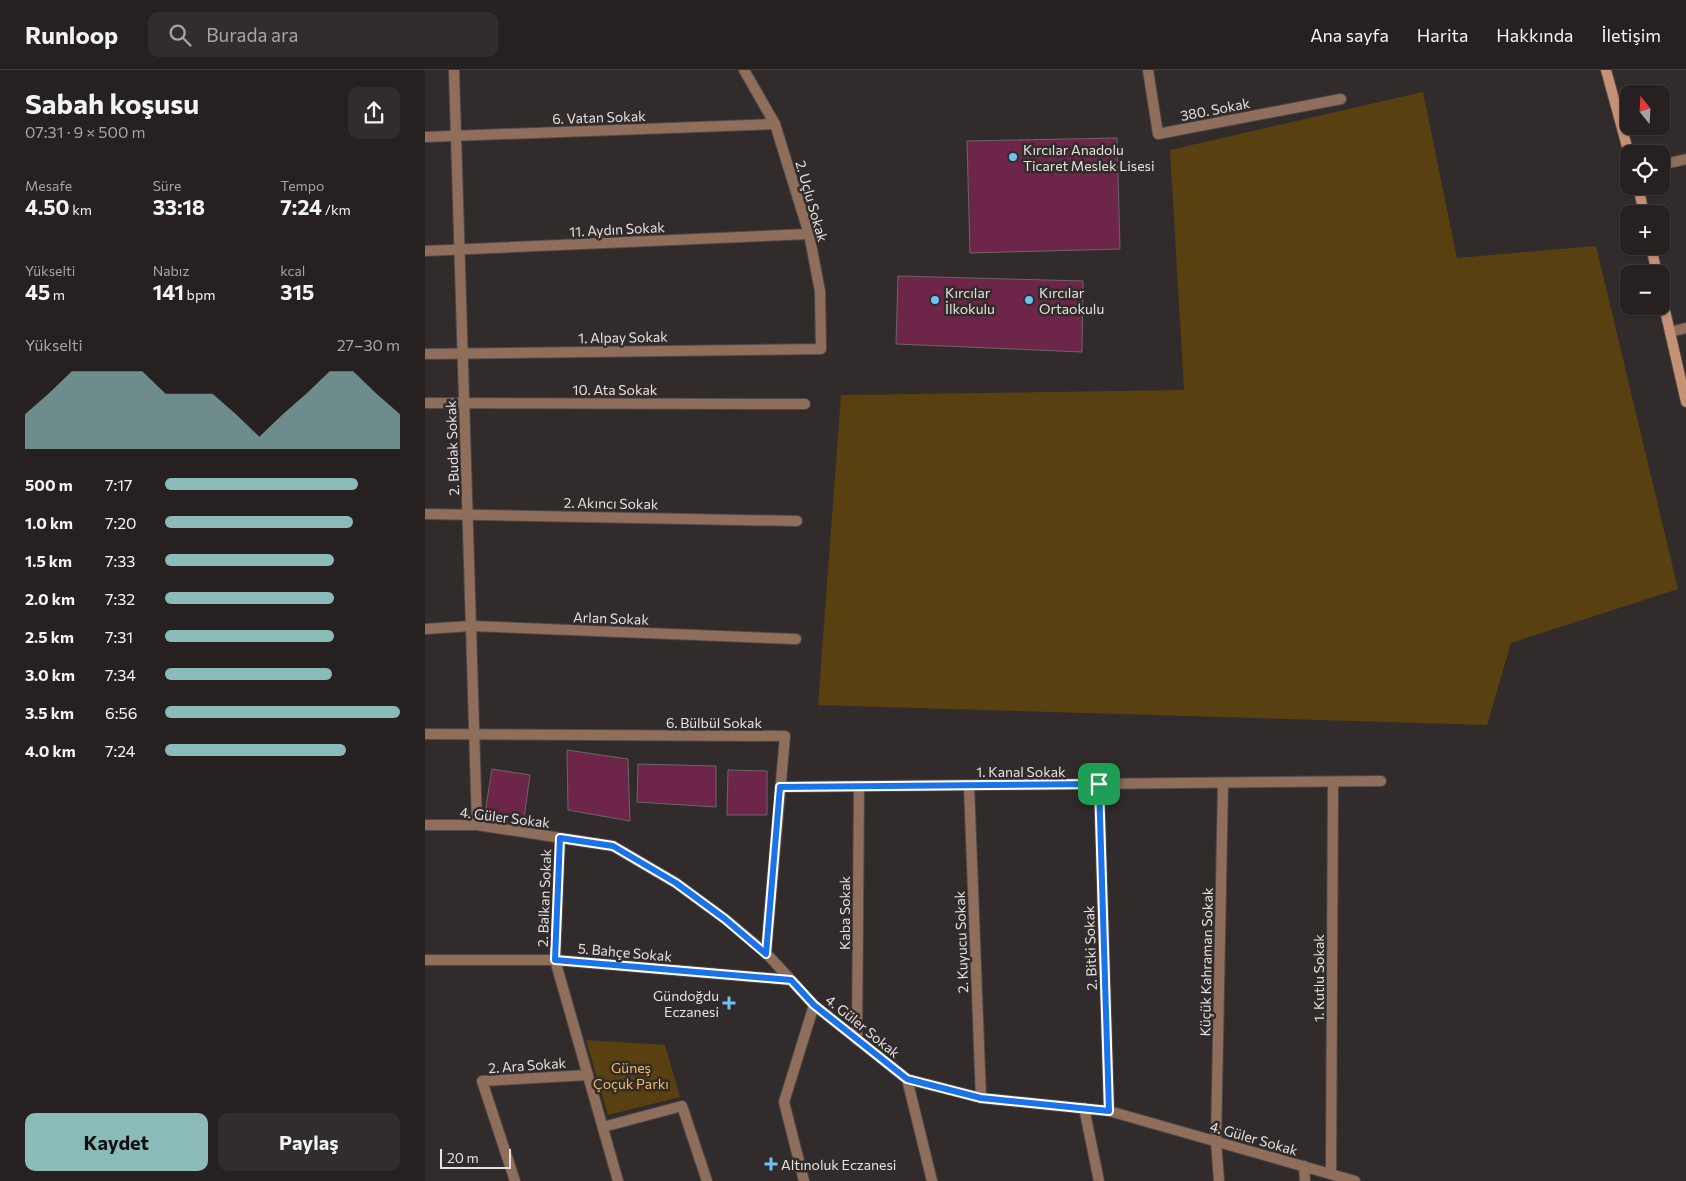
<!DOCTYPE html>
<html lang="tr">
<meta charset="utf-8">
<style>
:root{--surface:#262020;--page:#322d2d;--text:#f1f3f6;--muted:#a4a3a5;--line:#423e3e;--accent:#8bbbb9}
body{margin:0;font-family:Commissioner,sans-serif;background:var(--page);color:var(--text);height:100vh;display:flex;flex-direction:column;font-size:19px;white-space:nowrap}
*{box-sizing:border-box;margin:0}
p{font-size:16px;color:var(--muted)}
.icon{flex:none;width:28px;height:28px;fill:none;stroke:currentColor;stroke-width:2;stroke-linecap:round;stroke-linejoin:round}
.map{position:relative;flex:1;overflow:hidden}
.sheet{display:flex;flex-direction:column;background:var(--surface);width:425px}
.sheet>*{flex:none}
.needle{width:32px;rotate:342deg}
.fabs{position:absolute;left:1195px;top:15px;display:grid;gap:10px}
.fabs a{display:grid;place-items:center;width:50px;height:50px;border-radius:10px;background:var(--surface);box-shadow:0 1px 4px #0004,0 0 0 1px var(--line);font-size:25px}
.scale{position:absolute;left:15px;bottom:12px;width:71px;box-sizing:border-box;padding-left:5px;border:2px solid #e5e1e1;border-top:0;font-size:14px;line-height:18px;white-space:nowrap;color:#e5e1e1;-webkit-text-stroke:4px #322b2b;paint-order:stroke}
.pin{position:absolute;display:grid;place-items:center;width:42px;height:42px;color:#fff;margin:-21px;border-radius:10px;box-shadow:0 2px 8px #0006}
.round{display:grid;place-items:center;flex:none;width:52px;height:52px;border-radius:10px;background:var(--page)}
.headline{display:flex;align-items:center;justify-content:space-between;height:85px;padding:0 25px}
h1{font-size:28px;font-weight:700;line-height:38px}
.figures{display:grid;grid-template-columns:repeat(3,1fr);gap:8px;height:85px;padding:5px 25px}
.figures div{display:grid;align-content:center}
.figures b{font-size:21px;font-weight:700}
.figures small{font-size:14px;font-weight:400}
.figures p{font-size:14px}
.chart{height:140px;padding:10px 25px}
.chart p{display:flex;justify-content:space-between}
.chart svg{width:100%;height:90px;margin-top:5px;fill:var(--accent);opacity:.7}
.cta{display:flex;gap:10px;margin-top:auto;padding:10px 25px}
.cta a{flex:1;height:58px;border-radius:10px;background:var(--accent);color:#111;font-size:20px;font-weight:700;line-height:58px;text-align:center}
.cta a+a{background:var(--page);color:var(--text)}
ul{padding:0 25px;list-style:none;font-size:16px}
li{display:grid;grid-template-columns:80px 60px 1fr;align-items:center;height:38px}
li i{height:12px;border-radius:6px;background:var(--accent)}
header{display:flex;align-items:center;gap:30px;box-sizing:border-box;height:70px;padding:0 25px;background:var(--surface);border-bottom:1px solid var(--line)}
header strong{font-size:24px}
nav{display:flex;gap:28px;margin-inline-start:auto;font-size:18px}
.search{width:350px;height:45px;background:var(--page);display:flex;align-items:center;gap:12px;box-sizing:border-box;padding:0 18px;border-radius:10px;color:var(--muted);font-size:19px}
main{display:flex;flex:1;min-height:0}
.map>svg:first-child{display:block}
.green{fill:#584011}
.building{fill:#6d264a;stroke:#6b6567}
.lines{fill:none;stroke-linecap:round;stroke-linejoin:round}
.street-casing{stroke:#4f4848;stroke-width:12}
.secondary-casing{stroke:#4f4848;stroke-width:12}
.street{stroke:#8f6e5c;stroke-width:10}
.secondary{stroke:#c69276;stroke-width:10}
.route-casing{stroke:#fff;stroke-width:10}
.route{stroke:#1a73e8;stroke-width:6}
.poi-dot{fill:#6dc2f3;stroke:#322b2b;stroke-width:2}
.labels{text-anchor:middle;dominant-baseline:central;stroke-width:5;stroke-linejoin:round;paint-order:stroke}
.street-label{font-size:14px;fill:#e5e1e1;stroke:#322b2b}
.poi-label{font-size:14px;fill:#e5e1e1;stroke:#322b2b;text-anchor:start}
.park-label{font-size:14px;fill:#f6bb50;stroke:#322b2b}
</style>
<header>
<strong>Runloop</strong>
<div class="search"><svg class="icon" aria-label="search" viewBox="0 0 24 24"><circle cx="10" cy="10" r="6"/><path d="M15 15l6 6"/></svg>Burada ara</div>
<nav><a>Ana sayfa</a><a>Harita</a><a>Hakkında</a><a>İletişim</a></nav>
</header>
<main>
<section class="sheet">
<div class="headline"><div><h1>Sabah koşusu</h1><p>07:31 · 9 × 500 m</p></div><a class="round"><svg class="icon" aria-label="share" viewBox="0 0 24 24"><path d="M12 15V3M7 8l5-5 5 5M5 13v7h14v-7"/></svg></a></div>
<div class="figures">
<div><p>Mesafe</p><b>4.50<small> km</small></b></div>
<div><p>Süre</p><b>33:18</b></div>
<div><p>Tempo</p><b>7:24<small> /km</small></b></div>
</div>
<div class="figures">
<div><p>Yükselti</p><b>45<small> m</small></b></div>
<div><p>Nabız</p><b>141<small> bpm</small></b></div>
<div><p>kcal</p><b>315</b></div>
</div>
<div class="chart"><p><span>Yükselti</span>27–30 m</p>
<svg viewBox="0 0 160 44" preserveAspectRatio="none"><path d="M0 44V27L10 17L20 6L30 6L40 6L50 6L60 17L70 17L80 17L90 27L100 38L110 27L120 17L130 6L140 6L150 17L160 27V44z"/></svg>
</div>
<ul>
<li><b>500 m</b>7:17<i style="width:82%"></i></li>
<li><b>1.0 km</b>7:20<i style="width:80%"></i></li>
<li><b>1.5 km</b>7:33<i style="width:72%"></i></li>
<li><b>2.0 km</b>7:32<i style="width:72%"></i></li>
<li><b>2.5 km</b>7:31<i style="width:72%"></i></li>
<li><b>3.0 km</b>7:34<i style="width:71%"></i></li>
<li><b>3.5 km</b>6:56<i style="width:100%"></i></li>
<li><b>4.0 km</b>7:24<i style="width:77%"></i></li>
</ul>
<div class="cta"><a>Kaydet</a><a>Paylaş</a></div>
</section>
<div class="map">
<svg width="1261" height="1111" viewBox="0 0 1261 1111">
<rect width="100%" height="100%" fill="#322b2b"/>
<g class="green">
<polygon points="998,22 1032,188 1171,176 1253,519 1086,573 1062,655 393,635 416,325 759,320 745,80"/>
<polygon points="161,970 240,975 255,1027 183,1045"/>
</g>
<g class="building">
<polygon points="692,68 695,179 545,183 542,71"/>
<polygon points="473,206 658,211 657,282 471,274"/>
<polygon points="142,680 203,689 205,751 143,740"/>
<polygon points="213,694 291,696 291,737 212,732"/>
<polygon points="67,699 105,705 99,748 60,743"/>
<polygon points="303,700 342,701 342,745 302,745"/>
</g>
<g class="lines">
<g class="street-casing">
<g id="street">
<polyline points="29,0 52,755"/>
<polyline points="723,0 733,64 916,29"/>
<polyline points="0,67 350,54"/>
<polyline points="1236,95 1261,89"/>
<polyline points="0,181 384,164"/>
<polyline points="1245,262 1261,258"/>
<polyline points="0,284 396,279 395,221 384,164 350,54 319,0"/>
<polyline points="0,333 380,334"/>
<polyline points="0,444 372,451"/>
<polyline points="0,559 46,556 371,569"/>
<polyline points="0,664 360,666 341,883"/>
<polyline points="674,714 684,1041"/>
<polyline points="544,715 556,1028"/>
<polyline points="355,717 956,711"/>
<polyline points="0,755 52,755 188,776 251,813 300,849 341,883 389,935 482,1009 556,1028 684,1041 930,1111"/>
<polyline points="135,768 130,890 193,1111"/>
<polyline points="0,890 130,890 366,910"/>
<polyline points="432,970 434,716"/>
<polyline points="482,1009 507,1111"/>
<polyline points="659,1038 674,1111"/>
<polyline points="178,1057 257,1036 282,1111"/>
<polyline points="879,1096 880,1111"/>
<polyline points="906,1104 908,712"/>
<polyline points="90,1111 57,1011 163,1005"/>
<polyline points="379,1111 359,1032 389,935"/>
<polyline points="794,1111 791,1071 798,713"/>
</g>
</g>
<g class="secondary-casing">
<g id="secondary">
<polyline points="1181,0 1204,84"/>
<polyline points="1213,116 1219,144"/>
<polyline points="1226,176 1232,204"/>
<polyline points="1236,223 1261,332"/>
</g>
</g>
<use href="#street" class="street"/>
<use href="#secondary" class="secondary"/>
</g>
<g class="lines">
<g class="route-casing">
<polygon id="route" points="674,714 684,1041 556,1028 482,1009 389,935 366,910 130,890 135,768 188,776 251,813 300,849 341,884 355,717"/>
</g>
<use href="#route" class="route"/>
</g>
<g class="poi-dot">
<circle cx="588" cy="87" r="5"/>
<circle cx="510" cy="230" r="5"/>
<circle cx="604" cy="230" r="5"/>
<path d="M301.5 925.5h5v5h5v5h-5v5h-5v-5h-5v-5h5z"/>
<path d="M343.5 1086.5h5v5h5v5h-5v5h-5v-5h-5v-5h5z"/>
</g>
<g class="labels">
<g class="street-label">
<text transform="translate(790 39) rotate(-11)">380. Sokak</text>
<text transform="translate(174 47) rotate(-2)">6. Vatan Sokak</text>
<text transform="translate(387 131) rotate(74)">2. Uçlu Sokak</text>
<text transform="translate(192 159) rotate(-3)">11. Aydın Sokak</text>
<text transform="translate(198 267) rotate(-1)">1. Alpay Sokak</text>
<text x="190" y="319">10. Ata Sokak</text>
<text transform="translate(27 378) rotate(-92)">2. Budak Sokak</text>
<text transform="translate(186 433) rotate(1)">2. Akıncı Sokak</text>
<text transform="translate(186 548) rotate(2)">Arlan Sokak</text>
<text x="289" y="652">6. Bülbül Sokak</text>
<text x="596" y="701">1. Kanal Sokak</text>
<text transform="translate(80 747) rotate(7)">4. Güler Sokak</text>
<text transform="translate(119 828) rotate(-88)">2. Balkan Sokak</text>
<text transform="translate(419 843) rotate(-90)">Kaba Sokak</text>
<text transform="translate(536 872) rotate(-92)">2. Kuyucu Sokak</text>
<text transform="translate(665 878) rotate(-92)">2. Bitki Sokak</text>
<text transform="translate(200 882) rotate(5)">5. Bahçe Sokak</text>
<text transform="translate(781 892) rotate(-89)">Küçük Kahraman Sokak</text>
<text transform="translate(893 908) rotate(-90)">1. Kutlu Sokak</text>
<text transform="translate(438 956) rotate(39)">4. Güler Sokak</text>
<text transform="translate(102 995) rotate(-4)">2. Ara Sokak</text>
<text transform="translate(829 1068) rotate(16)">4. Güler Sokak</text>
</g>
<g class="poi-label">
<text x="598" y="79">Kırcılar Anadolu<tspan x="598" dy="16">Ticaret Meslek Lisesi</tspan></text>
<text x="520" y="222">Kırcılar<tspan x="520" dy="16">İlkokulu</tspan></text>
<text x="614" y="222">Kırcılar<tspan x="614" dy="16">Ortaokulu</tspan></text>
<text x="294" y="925" text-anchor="end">Gündoğdu<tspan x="294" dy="16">Eczanesi</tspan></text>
<text x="356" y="1094">Altınoluk Eczanesi</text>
</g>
<g class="park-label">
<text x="206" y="997">Güneş<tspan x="206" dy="16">Çoçuk Parkı</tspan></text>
</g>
</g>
</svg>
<div class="fabs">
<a><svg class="needle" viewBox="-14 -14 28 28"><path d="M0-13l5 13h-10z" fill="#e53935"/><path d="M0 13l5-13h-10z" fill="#a4a3a5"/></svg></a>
<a><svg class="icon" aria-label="locate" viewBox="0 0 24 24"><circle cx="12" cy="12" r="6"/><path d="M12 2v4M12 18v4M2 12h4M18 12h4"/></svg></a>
<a>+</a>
<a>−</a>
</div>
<div class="scale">20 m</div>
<div class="pin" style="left:674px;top:714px;background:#1e9e55"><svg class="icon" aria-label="arrive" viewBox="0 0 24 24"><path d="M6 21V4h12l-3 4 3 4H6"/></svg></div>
</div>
</main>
